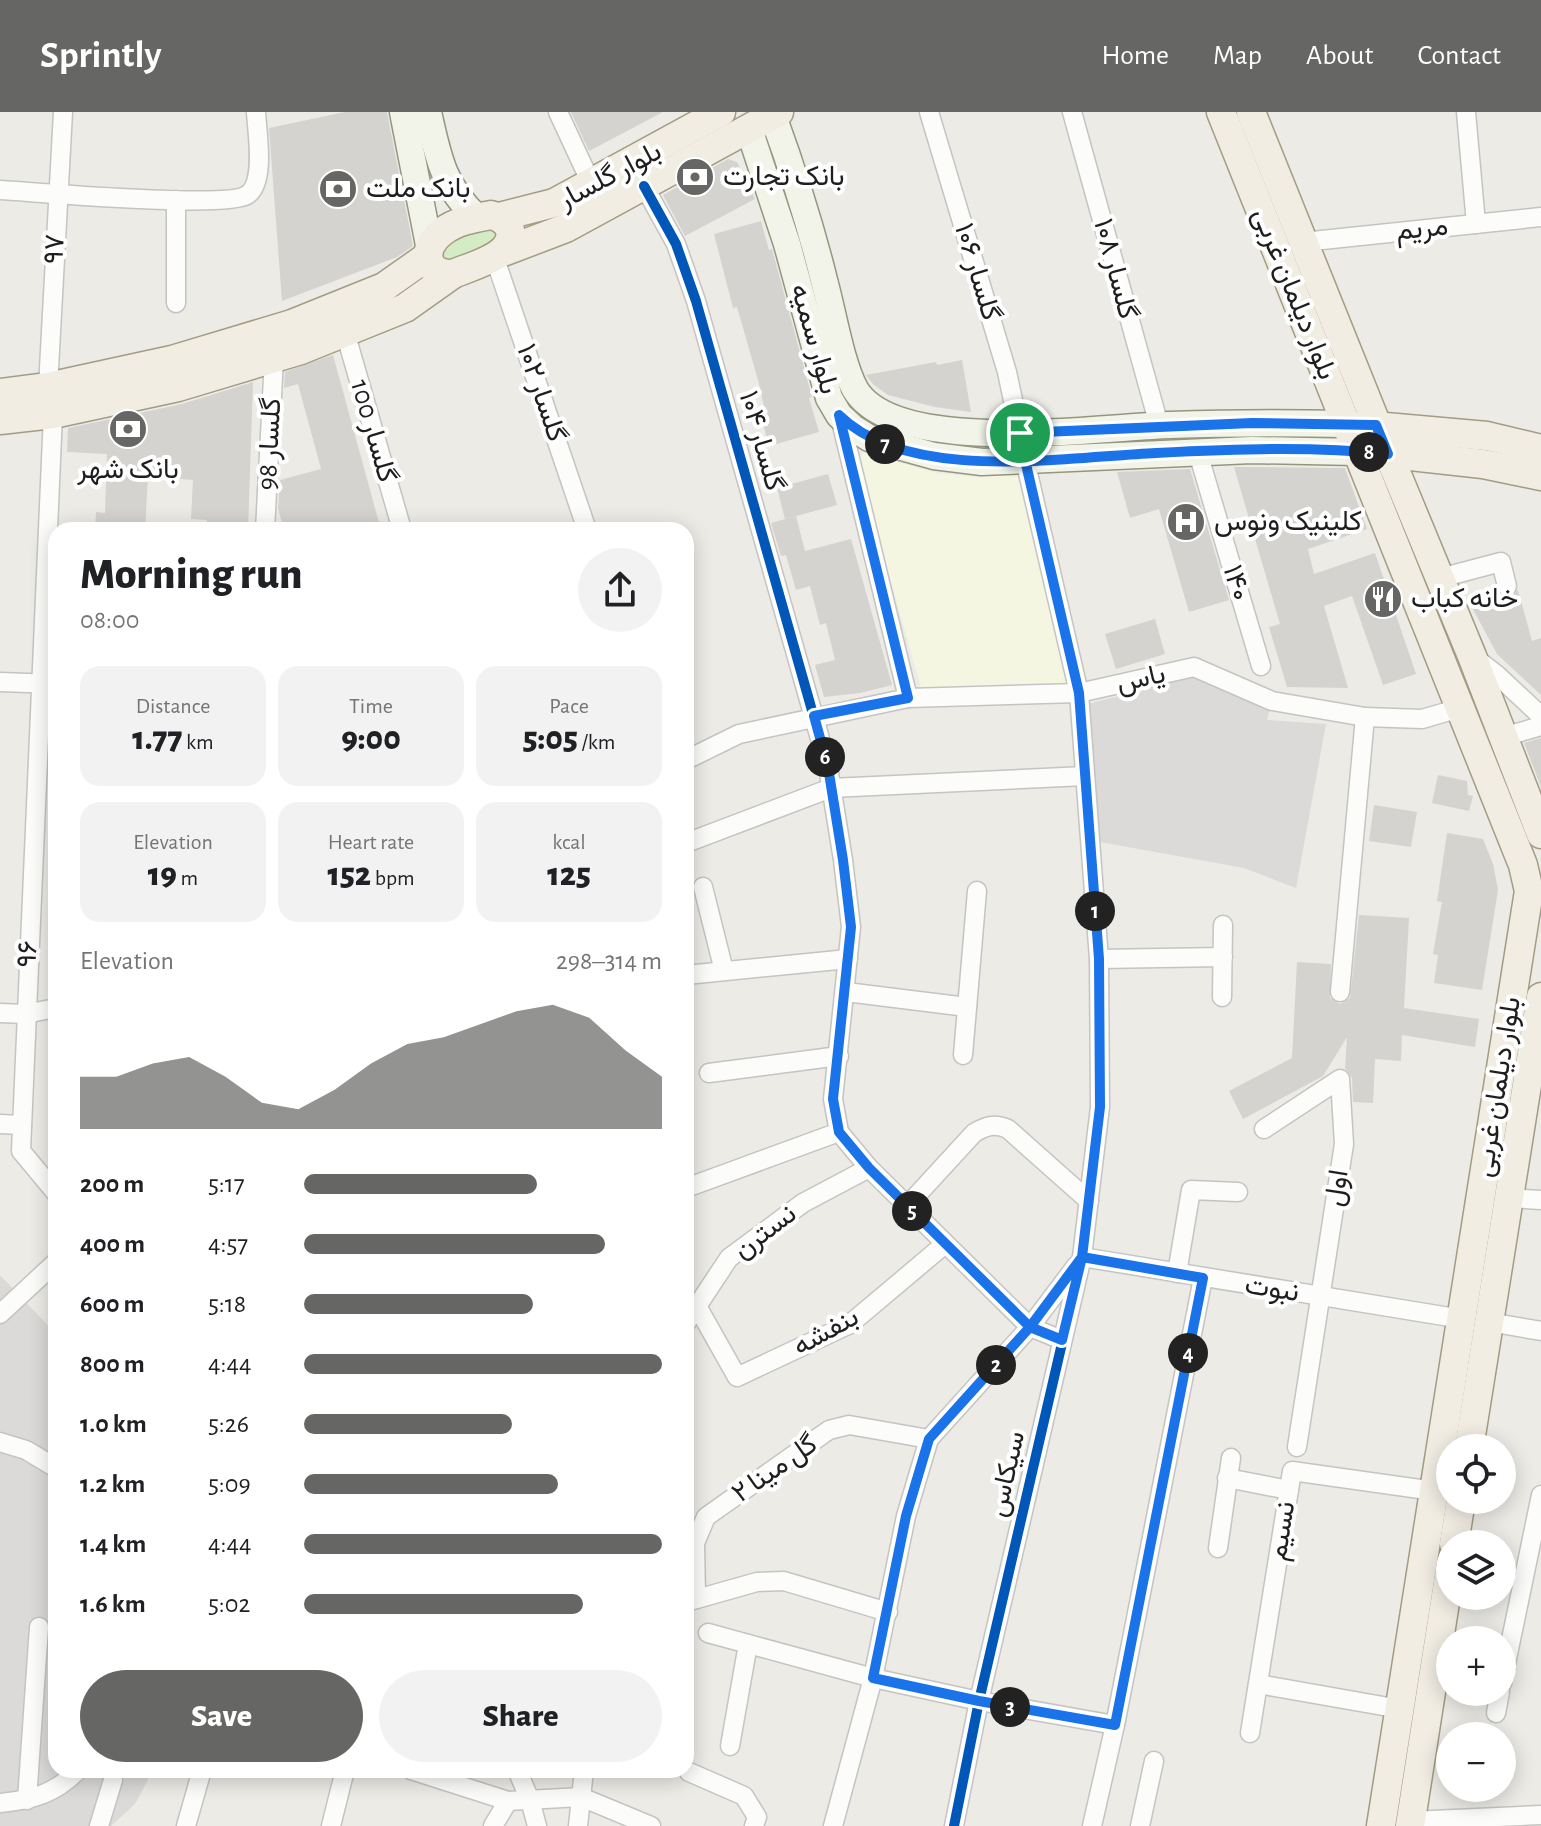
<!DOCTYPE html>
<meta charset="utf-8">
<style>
:root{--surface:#fff;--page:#f2f2f2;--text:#202124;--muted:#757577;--accent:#666664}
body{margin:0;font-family:"Alegreya Sans",Vazirmatn,sans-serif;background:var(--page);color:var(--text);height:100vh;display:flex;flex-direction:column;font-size:30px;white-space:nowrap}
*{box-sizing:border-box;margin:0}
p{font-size:26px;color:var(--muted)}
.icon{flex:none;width:44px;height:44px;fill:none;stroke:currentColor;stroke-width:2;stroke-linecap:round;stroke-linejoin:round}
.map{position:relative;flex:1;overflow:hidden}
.drawer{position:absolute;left:48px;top:410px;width:646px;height:1256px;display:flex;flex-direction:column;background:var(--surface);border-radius:24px;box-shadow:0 4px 20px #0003}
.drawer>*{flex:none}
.fabs{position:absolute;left:1436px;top:1322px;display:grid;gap:16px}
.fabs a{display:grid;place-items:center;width:80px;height:80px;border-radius:50%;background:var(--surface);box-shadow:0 4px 20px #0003;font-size:40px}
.pin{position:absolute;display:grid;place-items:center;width:68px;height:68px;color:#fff;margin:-34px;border:4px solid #fff;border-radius:50%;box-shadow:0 2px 8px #0007}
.km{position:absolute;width:40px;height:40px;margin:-20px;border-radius:50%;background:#222;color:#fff;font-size:22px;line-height:40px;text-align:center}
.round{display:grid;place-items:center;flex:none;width:84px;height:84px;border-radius:42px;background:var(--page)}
.overview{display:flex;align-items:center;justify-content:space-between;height:136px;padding:0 32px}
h1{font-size:44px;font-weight:800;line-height:60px}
.figures{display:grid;grid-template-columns:repeat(3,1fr);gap:12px;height:136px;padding:8px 32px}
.figures div{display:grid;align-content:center;border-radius:20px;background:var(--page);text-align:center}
.figures b{font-size:34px;font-weight:800}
.figures small{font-size:22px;font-weight:400}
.figures p{font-size:22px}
.chart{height:224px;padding:16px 32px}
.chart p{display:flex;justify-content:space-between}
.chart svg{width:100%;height:144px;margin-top:8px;fill:var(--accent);opacity:.7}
.primary-button{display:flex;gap:16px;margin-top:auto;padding:16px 32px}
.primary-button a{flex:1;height:92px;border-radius:48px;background:var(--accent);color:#fff;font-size:32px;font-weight:800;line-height:92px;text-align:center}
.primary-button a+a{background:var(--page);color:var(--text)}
ul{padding:0 32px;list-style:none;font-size:26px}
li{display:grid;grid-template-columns:128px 96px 1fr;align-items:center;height:60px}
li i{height:20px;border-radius:10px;background:var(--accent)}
header{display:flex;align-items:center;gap:48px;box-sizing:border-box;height:112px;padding:0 40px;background:var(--accent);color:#fff}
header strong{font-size:38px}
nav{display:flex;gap:44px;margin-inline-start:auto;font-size:28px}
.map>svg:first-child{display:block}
.residential{fill:#dbdad8}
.education{fill:#f4f6e1}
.grass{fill:#d4ecc3}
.building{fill:#d4d3cf}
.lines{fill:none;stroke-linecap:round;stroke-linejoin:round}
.minor-casing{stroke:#c5c4c2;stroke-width:21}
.secondary-casing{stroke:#92977e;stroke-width:29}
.primary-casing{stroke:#a39c82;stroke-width:31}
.minor{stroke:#fcfcfb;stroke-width:18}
.secondary{stroke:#f2f4e9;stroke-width:26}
.primary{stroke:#f1ede3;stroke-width:28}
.cycleway-casing{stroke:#fff;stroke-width:15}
.cycleway{stroke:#0057b8;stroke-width:10}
.route-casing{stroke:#fff;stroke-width:16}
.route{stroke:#1a73e8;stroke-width:10}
.labels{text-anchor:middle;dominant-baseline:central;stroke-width:8;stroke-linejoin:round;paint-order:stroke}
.street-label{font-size:28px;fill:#1e1e1e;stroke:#fff}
.poi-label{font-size:28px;fill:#1e1e1e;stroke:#fff;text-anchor:start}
</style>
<header>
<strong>Sprintly</strong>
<nav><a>Home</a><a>Map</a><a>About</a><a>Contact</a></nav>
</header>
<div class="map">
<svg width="1541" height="1714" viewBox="0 0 1541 1714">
<rect width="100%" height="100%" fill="#ecebe6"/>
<g class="residential">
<polygon points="1192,565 1209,568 1270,595 1267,608 1326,612 1296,776 1244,756 1100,730 1091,657 1088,592"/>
<polygon points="0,1163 56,1222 56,1658 153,1658 135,1692 111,1714 0,1714"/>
</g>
<polygon class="education" points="863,340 937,361 974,365 1018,358 1076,575 922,579 857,351"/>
<polygon class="grass" points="495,117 497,123 494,128 449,148 443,147 439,136 457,121"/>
<g class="building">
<polygon points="345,0 387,0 413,134 397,145 282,189 269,16"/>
<polygon points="571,0 663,0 589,39"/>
<polygon points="728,47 737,50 755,87 685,124 663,83"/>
<polygon points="761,109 769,138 772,137 812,285 809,286 819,320 769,334 760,300 765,299 758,268 737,195 733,196 714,122"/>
<polygon points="333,243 381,418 284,418 278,396 280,368 321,357 298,272 284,276 285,260"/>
<polygon points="962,248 971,300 935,295 888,283 873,272 866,263 936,250 937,253"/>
<polygon points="253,270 248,418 206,418 207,408 191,407 193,368 148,364 145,418 95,418 96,400 105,401 107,342 67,340 68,316 182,292"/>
<polygon points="1234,355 1345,356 1367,417 1308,437 1314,462 1375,441 1416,562 1383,573 1352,484 1324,494 1348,576 1287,575 1269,515 1280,512"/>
<polygon points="1190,357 1229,488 1189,500 1159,397 1130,406 1117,360"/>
<polygon points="828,362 837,393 785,407 777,376"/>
<polygon points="796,404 805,439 851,427 892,573 860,581 824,585 815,553 835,548 826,511 820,513 810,474 796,478 786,443 781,444 771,411"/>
<polygon points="1518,478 1532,529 1541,526 1541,583 1497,542 1468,488 1497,481 1509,486"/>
<polygon points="1155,507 1165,542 1116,557 1105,522"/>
<polygon points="1541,626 1541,675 1524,631"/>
<polygon points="1438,663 1467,669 1468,683 1473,684 1469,699 1432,691"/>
<polygon points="1374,693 1417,700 1411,735 1369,729"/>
<polygon points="1447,721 1483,727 1493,752 1498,778 1482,878 1434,871 1438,843 1433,842 1442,790 1437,789"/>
<polygon points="1359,803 1409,806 1404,896 1479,907 1475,935 1402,923 1401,949 1375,947 1373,991 1353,990 1352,966 1345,956 1347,925 1323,964 1243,1007 1229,979 1292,946 1297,850 1331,852 1330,886 1340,892 1350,886"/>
</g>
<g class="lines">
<g class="minor-casing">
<g id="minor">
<polyline points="558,0 591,71"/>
<polyline points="929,0 1007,260 1020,321"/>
<polyline points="1072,0 1159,313"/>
<polyline points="1466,0 1476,112"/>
<polyline points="644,74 676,132 696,189 828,655 843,748 851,815 833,987 839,1020 869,1056 1030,1215 1062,1228"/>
<path d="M0 78C37 80 226 97 247 83 266 71 257 20 256 0"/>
<polyline points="1303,130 1541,105"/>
<polyline points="494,144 587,418"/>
<polyline points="176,191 176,88"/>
<polyline points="345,220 402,418"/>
<polyline points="48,275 63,0"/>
<polyline points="53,302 21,1039 56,1081"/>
<polyline points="840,305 908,586"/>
<polyline points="1198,341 1261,554"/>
<polyline points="265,418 274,246"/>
<polyline points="1440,466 1501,450 1507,474"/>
<polyline points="1474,545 1496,562 1541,604"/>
<polyline points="0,570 56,572"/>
<polyline points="1503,625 1541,614"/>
<polyline points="686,648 739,622 908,586 1079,581 1194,555 1272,589 1365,605 1422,607 1460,596"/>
<polyline points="686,731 831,676 1085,664"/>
<polyline points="703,775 724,859"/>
<polyline points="1099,847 1223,845"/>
<polyline points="686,863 848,847"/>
<polyline points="846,880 967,895"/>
<polyline points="1340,880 1365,605"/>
<polyline points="1222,885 1223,813"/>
<polyline points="0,901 25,902 56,896"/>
<polyline points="963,943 977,779"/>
<polyline points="709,961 839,944"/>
<polyline points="0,1012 22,1013"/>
<polyline points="1264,1017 1340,967 1344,1032 1297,1335"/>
<polyline points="686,1076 839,1020"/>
<polyline points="1509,1086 1541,1088"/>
<path d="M907 1094 974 1021C986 1014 994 1011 1008 1017L1089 1089"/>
<polyline points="1082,1145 1462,1207"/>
<polyline points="1177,1161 1191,1078 1238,1080"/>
<polyline points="697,1194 737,1265 850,1212 945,1132"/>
<polyline points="0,1202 56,1150"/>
<polyline points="1489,1210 1541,1219"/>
<polyline points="686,1211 729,1146 803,1091 869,1056"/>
<polyline points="0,1330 26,1338 56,1356"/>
<polyline points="1227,1366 1289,1378"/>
<polyline points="1218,1436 1231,1346"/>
<polyline points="696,1487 695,1431 706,1405 829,1318 849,1313 929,1327"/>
<polyline points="686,1490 757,1470 784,1469 888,1500"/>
<polyline points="708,1521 873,1566 979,1589 1115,1613"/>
<polyline points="1502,1571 1541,1383"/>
<polyline points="1258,1572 1400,1597"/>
<polyline points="1496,1601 1500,1580"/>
<polyline points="1250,1621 1292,1359 1434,1379"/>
<polyline points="730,1634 748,1532"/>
<polyline points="411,1658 508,1689 581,1685 651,1714"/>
<polyline points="517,1658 530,1688 537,1714"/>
<polyline points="689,1660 744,1684 757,1705 754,1714"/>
<polyline points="27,1688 39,1515"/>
<path d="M0 1691C32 1688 55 1682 78 1658"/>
<polyline points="1410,1709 1541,1703"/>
<polyline points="99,1714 113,1668"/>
<polyline points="186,1714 202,1658"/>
<polyline points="331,1714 345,1658"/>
<polyline points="493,1714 508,1689"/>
<polyline points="578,1714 584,1658"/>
<polyline points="833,1714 873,1566 906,1404 929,1327 1030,1215 1076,1154"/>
<polyline points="954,1714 979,1589 1082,1145 1100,995 1099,847 1079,581 1025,348"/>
<polyline points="1092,1714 1115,1613 1203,1166"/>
<polyline points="1140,1714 1154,1649"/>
</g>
</g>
<g class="secondary-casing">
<g id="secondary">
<polyline points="403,0 429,133"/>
<path d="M428 0C438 44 442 72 476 105"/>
<path d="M773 4C793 59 811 115 825 172 833 201 841 251 855 277 895 345 1100 315 1170 313 1229 311 1287 311 1346 312"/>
<polyline points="749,17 787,132 829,286 839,303 853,316 869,326 934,344 982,350 1252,338 1357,340"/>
</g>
</g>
<g class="primary-casing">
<g id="primary">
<polyline points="1221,0 1523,753 1529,779 1381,1714"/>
<polyline points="1251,0 1393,353 1472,544 1541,722"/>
<path d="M491 103C499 105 507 109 510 118 516 144 471 154 453 162 424 163 421 136 442 120 456 109 474 106 491 103Z"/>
<polyline points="499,105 554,91 721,0"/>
<polyline points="503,140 566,116 779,0"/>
<polyline points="0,281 48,275 172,248 292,212 384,175 428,144"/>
<polyline points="0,308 53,302 178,275 301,238 405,196 453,162"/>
<polyline points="1363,313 1487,324 1541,337"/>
<polyline points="1374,340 1483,352 1541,364"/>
<polyline points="1469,1336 1541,885"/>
<polyline points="1454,1432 1461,1388"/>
<polyline points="1410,1714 1450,1458"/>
</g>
</g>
<use href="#minor" class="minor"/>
<use href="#secondary" class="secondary"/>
<use href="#primary" class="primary"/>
<g class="cycleway-casing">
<g id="cycleway">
<polyline points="644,74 676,132 696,189 828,655 843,748 851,815 833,987 839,1020 869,1056 1030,1215 1062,1228"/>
<polyline points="954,1714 979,1589 1082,1145 1100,995 1099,847 1079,581 1025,348"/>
</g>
</g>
<use href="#cycleway" class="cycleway"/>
</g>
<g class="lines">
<g class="route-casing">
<path id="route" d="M1020 321 1025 348 1079 581 1099 847 1100 995 1082 1145 1030 1215 929 1327 906 1404 873 1566 979 1589 1115 1613 1203 1166 1082 1145 1062 1228 1030 1215 869 1056 839 1020 833 987 851 815 843 748 828 655 814 604 908 586 839 303C909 372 1066 345 1156 341 1232 337 1312 334 1388 342L1376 313H1374L1252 311 1020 321"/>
</g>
<use href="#route" class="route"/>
</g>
<defs>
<g id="bank-disc" transform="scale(2)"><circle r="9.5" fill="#666664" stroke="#fff"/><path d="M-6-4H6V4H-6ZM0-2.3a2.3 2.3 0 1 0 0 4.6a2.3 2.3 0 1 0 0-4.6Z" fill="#fff"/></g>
<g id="hospital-disc" transform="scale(2)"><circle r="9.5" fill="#666664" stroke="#fff"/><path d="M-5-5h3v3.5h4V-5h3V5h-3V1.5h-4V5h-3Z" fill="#fff"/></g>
<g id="restaurant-disc" transform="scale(2)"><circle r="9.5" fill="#666664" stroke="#fff"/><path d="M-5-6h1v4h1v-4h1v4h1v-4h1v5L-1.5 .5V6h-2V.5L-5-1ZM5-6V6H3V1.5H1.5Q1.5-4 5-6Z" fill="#fff"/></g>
</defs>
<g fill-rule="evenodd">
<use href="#bank-disc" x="695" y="65"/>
<use href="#bank-disc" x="338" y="77"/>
<use href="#bank-disc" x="128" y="317"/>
<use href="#hospital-disc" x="1186" y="410"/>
<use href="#restaurant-disc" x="1383" y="487"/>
</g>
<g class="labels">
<g class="street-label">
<text transform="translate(610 64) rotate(-28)">بلوار گلسار</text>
<text transform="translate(1422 117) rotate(-6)">مریم</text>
<text transform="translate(55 137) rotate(-87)">۹۷</text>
<text transform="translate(1115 157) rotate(75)">گلسار ۱۰۸</text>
<text transform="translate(977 160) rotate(73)">گلسار ۱۰۶</text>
<text transform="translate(1294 182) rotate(68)">بلوار دیلمان غربی</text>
<text transform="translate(814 227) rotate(74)">بلوار سمیه</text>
<text transform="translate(541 281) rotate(71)">گلسار ۱۰۲</text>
<text transform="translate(373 319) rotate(74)">گلسار 100</text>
<text transform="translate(761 329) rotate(74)">گلسار ۱۰۴</text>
<text transform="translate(270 332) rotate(-87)">گلسار 98</text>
<text transform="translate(1236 471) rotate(74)">۱۴۰</text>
<text transform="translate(1141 567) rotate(-13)">یاس</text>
<text transform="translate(28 842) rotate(-87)">۹۶</text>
<text transform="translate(1498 975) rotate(-81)">بلوار دیلمان غربی</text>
<text transform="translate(1337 1076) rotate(-81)">اول</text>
<text transform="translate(765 1120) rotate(-37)">نسترن</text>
<text transform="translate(1272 1177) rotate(9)">نبوت</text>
<text transform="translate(826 1220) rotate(-29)">بنفشه</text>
<text transform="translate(775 1357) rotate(-35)">گل مینا ۲</text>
<text transform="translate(1007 1362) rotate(-77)">سیکاس</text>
<text transform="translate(1282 1419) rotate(-81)">نسیم</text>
</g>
<g class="poi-label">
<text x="723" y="65">بانک تجارت</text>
<text x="366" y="77">بانک ملت</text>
<text x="128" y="358" text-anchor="middle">بانک شهر</text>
<text x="1214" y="410">کلینیک ونوس</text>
<text x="1411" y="487">خانه کباب</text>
</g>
</g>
</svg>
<div class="fabs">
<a><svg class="icon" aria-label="locate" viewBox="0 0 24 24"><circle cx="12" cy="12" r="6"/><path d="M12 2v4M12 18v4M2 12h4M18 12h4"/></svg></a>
<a><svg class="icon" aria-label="layers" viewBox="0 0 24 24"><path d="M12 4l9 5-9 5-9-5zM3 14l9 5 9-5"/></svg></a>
<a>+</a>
<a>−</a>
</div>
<div class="pin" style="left:1020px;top:321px;background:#1e9e55"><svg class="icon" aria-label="arrive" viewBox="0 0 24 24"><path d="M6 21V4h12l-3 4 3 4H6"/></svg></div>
<b class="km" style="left:1095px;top:799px">1</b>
<b class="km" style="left:996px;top:1253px">2</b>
<b class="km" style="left:1010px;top:1595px">3</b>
<b class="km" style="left:1188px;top:1241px">4</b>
<b class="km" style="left:912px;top:1099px">5</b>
<b class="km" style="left:825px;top:645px">6</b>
<b class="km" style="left:885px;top:332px">7</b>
<b class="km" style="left:1369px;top:340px">8</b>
<section class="drawer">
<div class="overview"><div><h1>Morning run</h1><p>08:00</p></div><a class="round"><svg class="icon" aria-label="share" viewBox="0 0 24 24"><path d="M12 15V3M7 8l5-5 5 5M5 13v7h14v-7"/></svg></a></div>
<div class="figures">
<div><p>Distance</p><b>1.77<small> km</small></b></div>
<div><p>Time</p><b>9:00</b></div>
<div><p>Pace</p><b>5:05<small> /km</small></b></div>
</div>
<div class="figures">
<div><p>Elevation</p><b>19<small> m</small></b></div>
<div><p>Heart rate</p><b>152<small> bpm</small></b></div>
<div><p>kcal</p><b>125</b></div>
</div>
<div class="chart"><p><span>Elevation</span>298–314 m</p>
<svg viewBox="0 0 160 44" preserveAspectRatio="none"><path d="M0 44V28L10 28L20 24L30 22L40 28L50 36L60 38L70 32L80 24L90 18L100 16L110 12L120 8L130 6L140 10L150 20L160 28V44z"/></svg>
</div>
<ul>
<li><b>200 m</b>5:17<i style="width:65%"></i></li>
<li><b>400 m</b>4:57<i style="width:84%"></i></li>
<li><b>600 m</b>5:18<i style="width:64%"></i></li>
<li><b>800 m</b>4:44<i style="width:100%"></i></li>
<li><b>1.0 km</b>5:26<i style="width:58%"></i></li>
<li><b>1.2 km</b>5:09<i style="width:71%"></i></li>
<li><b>1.4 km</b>4:44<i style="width:100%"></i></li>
<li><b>1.6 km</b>5:02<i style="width:78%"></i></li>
</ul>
<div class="primary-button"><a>Save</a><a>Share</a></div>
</section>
</div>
